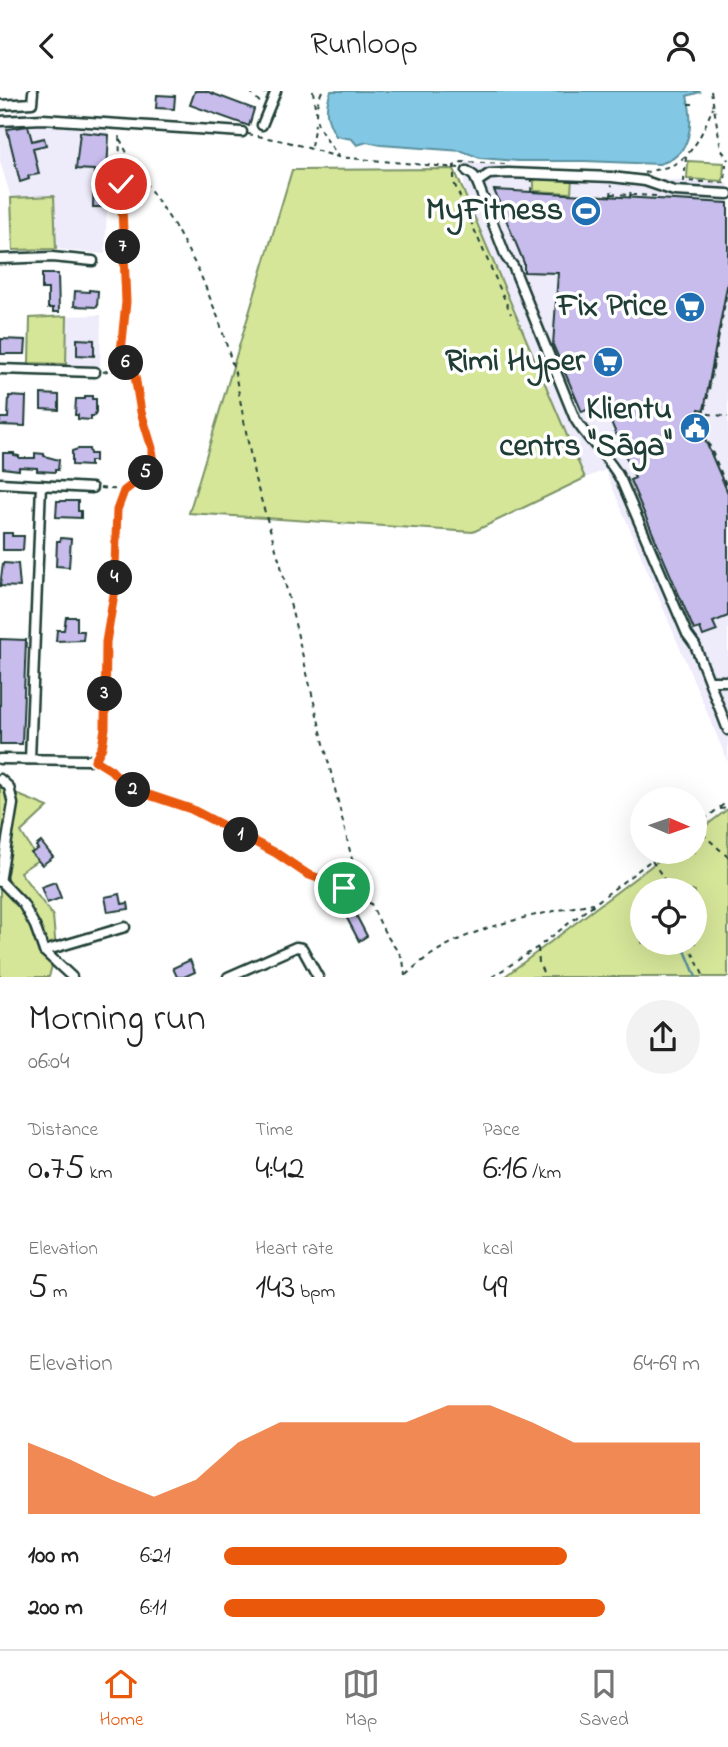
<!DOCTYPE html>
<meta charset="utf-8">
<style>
:root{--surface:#fff;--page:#f2f2f2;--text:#222;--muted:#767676;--line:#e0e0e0;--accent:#ea580c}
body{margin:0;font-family:"Indie Flower",sans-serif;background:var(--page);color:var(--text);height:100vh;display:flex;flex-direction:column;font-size:26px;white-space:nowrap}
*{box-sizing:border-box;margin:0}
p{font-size:23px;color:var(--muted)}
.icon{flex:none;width:38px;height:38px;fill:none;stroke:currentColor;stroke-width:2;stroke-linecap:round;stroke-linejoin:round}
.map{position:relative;height:886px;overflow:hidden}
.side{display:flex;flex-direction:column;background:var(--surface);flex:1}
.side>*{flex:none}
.needle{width:46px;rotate:92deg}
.buttons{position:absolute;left:630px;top:696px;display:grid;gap:14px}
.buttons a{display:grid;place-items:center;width:77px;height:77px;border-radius:50%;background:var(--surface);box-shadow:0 7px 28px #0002;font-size:35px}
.pin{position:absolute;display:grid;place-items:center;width:60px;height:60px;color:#fff;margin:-30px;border:4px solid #fff;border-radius:50%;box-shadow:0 2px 7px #0007}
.km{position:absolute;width:35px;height:35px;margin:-18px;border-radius:50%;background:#222;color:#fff;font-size:19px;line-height:35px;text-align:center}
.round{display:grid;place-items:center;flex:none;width:74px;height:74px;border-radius:37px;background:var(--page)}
.head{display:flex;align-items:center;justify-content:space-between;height:119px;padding:0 28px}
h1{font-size:38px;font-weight:600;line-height:52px}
.figures{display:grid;grid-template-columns:repeat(3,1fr);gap:10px;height:119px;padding:7px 28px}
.figures div{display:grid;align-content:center}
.figures b{font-size:35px;font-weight:600}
.figures small{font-size:19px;font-weight:400}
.figures p{font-size:19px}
.chart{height:196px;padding:14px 28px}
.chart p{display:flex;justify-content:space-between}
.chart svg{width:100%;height:126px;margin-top:7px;fill:var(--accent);opacity:.7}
ul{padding:0 28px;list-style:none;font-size:23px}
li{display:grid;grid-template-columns:112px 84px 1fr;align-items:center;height:52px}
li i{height:18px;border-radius:9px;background:var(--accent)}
header{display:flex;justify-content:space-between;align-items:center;height:91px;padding:0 28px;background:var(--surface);font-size:32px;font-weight:600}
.menu{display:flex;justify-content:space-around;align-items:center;height:98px;border-top:2px solid var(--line);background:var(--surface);font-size:19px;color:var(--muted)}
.menu a{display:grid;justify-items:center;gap:4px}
.menu .current{color:var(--accent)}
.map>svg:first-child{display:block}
.built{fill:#eeebfa}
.green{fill:#d5e699;stroke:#7a9266;stroke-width:2;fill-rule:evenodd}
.water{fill:#82c7e3;stroke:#5a909d;stroke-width:2}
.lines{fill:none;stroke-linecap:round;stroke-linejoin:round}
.stream{stroke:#5a909d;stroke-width:2.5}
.building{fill:#c8bced;stroke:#1f3d34;stroke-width:2}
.minor-casing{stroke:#1f3d34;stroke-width:13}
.path{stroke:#1f3d34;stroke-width:2;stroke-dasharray:5 5;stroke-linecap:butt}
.minor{stroke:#fff;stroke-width:8}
.route-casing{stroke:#fff;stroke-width:14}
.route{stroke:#ea580c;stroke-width:9}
.labels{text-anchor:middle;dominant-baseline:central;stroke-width:7;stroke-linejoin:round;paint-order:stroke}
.poi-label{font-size:32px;font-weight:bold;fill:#1f3d34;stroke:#fff;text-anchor:end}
</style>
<header><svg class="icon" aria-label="back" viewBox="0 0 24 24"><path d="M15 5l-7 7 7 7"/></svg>Runloop<svg class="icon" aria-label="person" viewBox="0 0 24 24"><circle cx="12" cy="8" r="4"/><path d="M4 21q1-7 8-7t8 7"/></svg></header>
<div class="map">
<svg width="728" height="886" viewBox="0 0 728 886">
<rect width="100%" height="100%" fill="#fff"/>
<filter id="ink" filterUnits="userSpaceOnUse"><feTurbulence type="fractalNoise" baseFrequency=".0143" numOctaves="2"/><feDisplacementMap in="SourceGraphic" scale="14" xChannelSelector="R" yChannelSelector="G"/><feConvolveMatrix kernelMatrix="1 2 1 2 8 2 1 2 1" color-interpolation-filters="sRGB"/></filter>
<g filter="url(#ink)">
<g class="built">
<polygon points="30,32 110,41 105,163 56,158 54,105 11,107 0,70 0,37"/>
<polygon points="464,70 543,80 728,93 728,671 605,379 585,387 464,101"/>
<polygon points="101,224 100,275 66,273 67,225"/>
</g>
<g class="green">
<polygon points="688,70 724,72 723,90 687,88"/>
<polygon points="454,78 585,387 473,441 189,422 292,79"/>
<polygon points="541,85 572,87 571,102 534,100 534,90"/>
<polygon points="54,105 56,158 13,159 11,107"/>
<polygon points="67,225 66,273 29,272 30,227"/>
<polygon points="0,692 21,705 48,716 21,741 38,769 20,781 53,825 56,859 49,886 0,886"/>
<path d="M728 718V886H504L670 761H695V743ZM642 800H695V852H642Z"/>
</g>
<path class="water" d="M331 0H699L700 1 687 5C694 32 692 65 659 73L585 70H518L480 67 462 60 381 54 367 51 357 54 352 48 336 45C326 29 324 18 331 0Z"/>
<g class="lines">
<g class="stream">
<polyline points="657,795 660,800"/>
<polyline points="682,852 696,886"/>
</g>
</g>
<g class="building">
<polygon points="195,0 206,0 254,18 249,35 190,14"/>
<polygon points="157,4 175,5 174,18 156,17"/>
<polygon points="28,35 32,50 44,47 46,54 33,57 39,83 28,85 29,88 20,91 7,38"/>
<polygon points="80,41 109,44 105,116 93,116 94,79 76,78"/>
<polygon points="494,99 728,112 728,190 704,319 699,318 697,330 728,402 728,525 713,531 717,540 703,545 700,537 694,539 630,389 635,387 603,312 582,321 553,254 558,182 524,181 524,172"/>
<polygon points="42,183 58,183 59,221 53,221 53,217 48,217 48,198 42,198"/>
<polygon points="89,199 98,200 97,216 74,215 75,200 89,201"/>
<polygon points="1,248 26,249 25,263 1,263"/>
<polygon points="77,248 94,249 94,265 77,264"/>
<polygon points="41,303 59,304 59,319 41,318"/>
<polygon points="9,305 26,306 25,335 0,334 0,327 8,327"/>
<polygon points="85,305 92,305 92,308 96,308 96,321 94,325 91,325 91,329 78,328 78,324 75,324 76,308 85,308"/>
<polygon points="78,358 89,358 90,363 95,363 95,370 90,370 90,375 72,374 72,360"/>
<polygon points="3,362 14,362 14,364 19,365 19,367 35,367 35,362 44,363 44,365 59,369 58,379 55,379 55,381 37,380 37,377 19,376 19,379 3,377"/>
<polygon points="57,410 78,410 78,420 81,420 81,427 56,426"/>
<polygon points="3,442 12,442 12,445 24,445 23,459 3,459"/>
<polygon points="61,447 71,448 69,476 56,475 57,450 60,450"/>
<polygon points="3,472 18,473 20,496 0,495"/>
<polygon points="66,526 77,526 77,540 84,540 83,549 56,550 57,539 64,539"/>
<polygon points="0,548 26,549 22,653 0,653"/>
<polygon points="41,751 53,766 42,774 31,762 38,758 36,755"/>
<polygon points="55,791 61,807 47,812 41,796"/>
<polygon points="120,803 122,813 128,812 129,818 108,821 105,806"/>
<polygon points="347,807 367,845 359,850 339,812"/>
<polygon points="190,869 195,881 184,886 177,886 173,877"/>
</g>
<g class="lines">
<g class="minor-casing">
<g id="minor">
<polyline points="0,14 32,12 33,1"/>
<polyline points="0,30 43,28 242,41"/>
<polyline points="262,34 276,0"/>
<polyline points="467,80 474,85 477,91"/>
<path d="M728 103 674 100 645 90 612 86 508 82 489 83 477 91 506 166 513 175 575 328C588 350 609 366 621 389L687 543 695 554 728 639"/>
<polyline points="0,168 52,166 93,170"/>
<polyline points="0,278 95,281"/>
<polyline points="0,392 92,397"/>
<polyline points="710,590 728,590"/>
<polyline points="0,668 89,669"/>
<polyline points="30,668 41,394"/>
<polyline points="0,688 9,696 13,713 0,791"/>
<polyline points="0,789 23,813 35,835 44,860 72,886"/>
<polyline points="44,860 125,836"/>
<polyline points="228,886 296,856 302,857 318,886"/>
</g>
</g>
<g class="path">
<polyline points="250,0 263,15"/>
<polyline points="252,0 267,2"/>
<polyline points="313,0 315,16"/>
<path d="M322 0C308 32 321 39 338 65"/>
<polyline points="711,0 721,57 728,69"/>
<polyline points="688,13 694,13"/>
<polyline points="248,43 288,51 338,66 459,77"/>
<polyline points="120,48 131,70 174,134 199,180 219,229 235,282 255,388 281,475 356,785 371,813"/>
<polyline points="311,55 315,33"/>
<polyline points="686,66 684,90 725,92 726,73"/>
<polyline points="505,73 462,71 454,75 454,92 511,223"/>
<path d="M644 82C654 78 667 78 676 72 696 61 705 35 713 16"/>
<polyline points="531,101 532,89"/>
<polyline points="611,103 656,105"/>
<polyline points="611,105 612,94"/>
<polyline points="630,106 631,96"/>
<polyline points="728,195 702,337 728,398"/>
<polyline points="103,281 111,279 135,285"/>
<polyline points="698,321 728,326"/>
<polyline points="100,397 122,399"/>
<polyline points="96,668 102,656 105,637 106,551 114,504 117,419 124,400 146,383 152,372 152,357 141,321 135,285 121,261 126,211 119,42"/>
<polyline points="96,669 111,679 128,697 191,718 277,763 307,783 344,797 371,813 385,842 403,868 405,885"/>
<polyline points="720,718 728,717"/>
<polyline points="696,735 728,710"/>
<polyline points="695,736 728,766"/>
<polyline points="652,770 663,786 668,800"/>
<polyline points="688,852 704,886"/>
<polyline points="538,857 539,872 545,886"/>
<path d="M406 884C455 836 528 826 593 812"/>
<polyline points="492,886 538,856 662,761"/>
</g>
<use href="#minor" class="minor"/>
</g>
</g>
<g class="lines" filter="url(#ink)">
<g class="route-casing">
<polyline id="route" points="121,93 126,211 121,261 135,285 141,321 152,357 152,372 146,383 124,400 117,419 114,504 106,551 105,637 102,656 95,669 111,679 128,697 191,718 276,762 307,783 344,797"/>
</g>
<use href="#route" class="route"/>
</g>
<defs>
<g id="stadium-disc" transform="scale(1.575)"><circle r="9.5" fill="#1f6fb2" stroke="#fff"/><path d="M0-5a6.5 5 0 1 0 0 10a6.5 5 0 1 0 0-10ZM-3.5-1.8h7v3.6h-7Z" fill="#fff"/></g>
<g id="supermarket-disc" transform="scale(1.575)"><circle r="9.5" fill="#1f6fb2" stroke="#fff"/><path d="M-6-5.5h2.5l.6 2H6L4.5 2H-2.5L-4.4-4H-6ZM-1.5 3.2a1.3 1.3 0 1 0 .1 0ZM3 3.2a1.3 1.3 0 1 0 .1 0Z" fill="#fff"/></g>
<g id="civic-disc" transform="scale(1.575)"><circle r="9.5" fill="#1f6fb2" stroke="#fff"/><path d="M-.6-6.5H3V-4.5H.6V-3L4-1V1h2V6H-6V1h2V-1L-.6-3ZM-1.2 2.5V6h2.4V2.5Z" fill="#fff"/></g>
</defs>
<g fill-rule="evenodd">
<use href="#stadium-disc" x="586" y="120"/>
<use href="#supermarket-disc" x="690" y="216"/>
<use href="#supermarket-disc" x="608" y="271"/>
<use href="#civic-disc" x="695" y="337"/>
</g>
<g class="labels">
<g class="poi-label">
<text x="563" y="120">MyFitness</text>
<text x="667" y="216">Fix Price</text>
<text x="585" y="271">Rimi Hyper</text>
<text x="672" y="319">Klientu<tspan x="672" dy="37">centrs "Sāga"</tspan></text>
</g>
</g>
</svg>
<div class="buttons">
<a><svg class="needle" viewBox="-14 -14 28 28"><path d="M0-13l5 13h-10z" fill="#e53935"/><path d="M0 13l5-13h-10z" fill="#767676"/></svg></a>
<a><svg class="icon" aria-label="locate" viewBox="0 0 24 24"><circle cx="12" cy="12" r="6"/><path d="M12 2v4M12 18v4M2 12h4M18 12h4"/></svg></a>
</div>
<div class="pin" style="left:344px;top:797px;background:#1e9e55"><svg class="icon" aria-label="arrive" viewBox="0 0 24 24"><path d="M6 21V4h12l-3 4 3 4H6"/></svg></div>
<div class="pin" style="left:121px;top:93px;background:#d93025"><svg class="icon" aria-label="check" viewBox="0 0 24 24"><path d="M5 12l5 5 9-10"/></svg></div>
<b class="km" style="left:241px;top:744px">1</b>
<b class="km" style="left:133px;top:699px">2</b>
<b class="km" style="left:105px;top:603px">3</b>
<b class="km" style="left:115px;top:487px">4</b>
<b class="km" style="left:146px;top:382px">5</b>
<b class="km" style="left:126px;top:272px">6</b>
<b class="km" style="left:123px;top:156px">7</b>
</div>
<section class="side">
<div class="head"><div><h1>Morning run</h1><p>06:04</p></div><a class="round"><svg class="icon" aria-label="share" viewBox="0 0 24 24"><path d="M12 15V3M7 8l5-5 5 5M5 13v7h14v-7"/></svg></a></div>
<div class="figures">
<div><p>Distance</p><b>0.75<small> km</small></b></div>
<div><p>Time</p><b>4:42</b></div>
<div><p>Pace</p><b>6:16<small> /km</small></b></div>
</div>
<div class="figures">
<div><p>Elevation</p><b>5<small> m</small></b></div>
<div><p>Heart rate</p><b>143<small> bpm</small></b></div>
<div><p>kcal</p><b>49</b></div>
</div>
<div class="chart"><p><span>Elevation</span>64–69 m</p>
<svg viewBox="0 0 160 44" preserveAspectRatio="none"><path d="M0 44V19L10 25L20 32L30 38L40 32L50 19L60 12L70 12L80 12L90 12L100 6L110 6L120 12L130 19L140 19L150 19L160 19V44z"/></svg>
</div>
<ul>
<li><b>100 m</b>6:21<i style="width:72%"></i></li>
<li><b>200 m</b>6:11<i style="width:80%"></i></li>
</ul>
</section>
<nav class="menu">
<a class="current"><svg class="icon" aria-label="home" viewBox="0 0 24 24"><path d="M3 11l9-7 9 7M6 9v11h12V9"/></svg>Home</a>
<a><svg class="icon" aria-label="map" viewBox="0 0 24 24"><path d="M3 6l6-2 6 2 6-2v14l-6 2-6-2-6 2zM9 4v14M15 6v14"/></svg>Map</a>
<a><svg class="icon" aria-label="saved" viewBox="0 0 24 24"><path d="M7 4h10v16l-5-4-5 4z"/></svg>Saved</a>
</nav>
